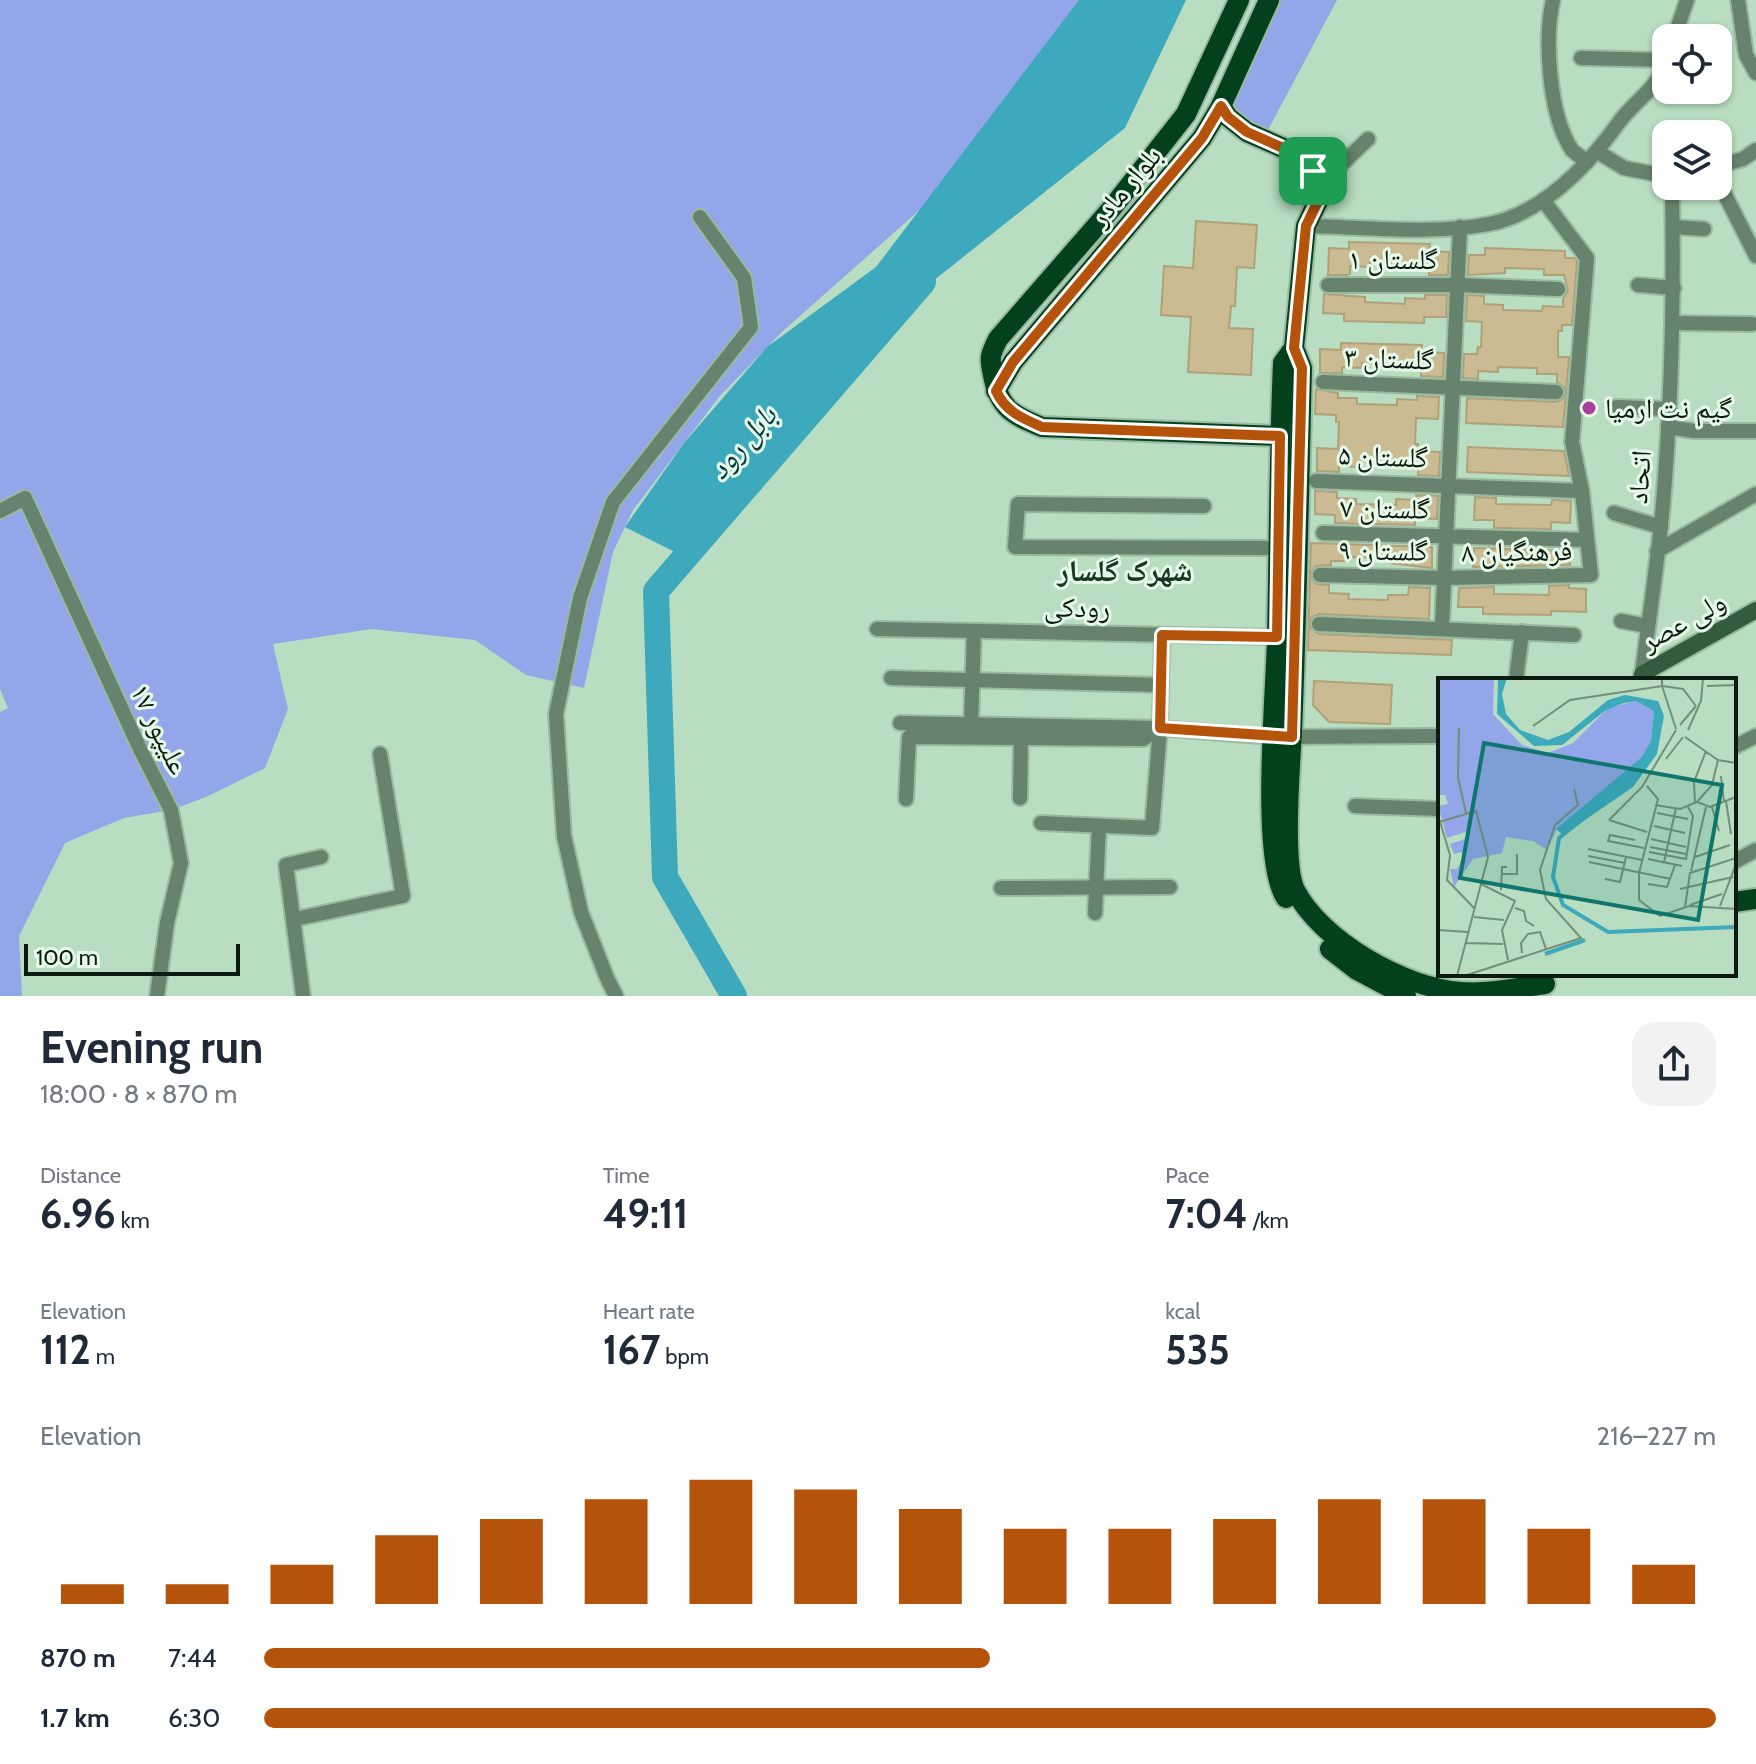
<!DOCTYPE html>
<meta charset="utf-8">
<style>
:root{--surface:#fff;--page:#f2f2f3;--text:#1f2937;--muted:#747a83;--accent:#b45309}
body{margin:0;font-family:Cabin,"Noto Naskh Arabic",sans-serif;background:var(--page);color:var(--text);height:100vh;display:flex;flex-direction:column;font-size:30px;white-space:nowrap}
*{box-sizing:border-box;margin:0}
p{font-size:26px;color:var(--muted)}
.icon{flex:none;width:44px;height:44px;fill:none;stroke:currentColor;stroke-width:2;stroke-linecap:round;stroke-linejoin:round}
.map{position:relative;height:996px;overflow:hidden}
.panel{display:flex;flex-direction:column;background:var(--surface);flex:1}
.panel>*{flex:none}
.controls{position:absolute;left:1652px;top:24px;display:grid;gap:16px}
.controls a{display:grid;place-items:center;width:80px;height:80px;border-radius:16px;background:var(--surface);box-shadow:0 2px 6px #0004;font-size:40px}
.scale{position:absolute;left:24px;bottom:20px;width:216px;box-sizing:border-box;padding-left:8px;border:4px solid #0c1a0f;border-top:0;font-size:22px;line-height:28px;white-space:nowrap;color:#0c1a0f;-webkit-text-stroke:6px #e6f9e9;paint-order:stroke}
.pin{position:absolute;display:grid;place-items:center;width:68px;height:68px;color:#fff;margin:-34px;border-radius:16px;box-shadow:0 4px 12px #0006}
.round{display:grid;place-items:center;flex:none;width:84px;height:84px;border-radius:24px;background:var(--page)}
.summary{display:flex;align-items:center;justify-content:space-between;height:136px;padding:0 40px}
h1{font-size:44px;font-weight:700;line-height:60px}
.stats{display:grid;grid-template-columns:repeat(3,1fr);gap:12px;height:136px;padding:8px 40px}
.stats div{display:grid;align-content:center}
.stats b{font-size:40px;font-weight:700}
.stats small{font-size:22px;font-weight:400}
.stats p{font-size:22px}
.chart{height:224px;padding:16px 40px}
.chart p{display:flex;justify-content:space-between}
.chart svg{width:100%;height:144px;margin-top:8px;stroke:var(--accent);stroke-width:6}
ul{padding:0 40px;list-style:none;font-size:26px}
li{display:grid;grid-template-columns:128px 96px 1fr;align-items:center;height:60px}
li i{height:20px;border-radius:10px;background:var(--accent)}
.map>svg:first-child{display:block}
.green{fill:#92a6e9}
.water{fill:#3ca9bc}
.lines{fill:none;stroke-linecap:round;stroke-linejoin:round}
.river{stroke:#3ca9bc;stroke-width:26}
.building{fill:#cabb93;stroke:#afa179;stroke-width:2}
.minor-casing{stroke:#99baa0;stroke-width:18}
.secondary-casing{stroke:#99baa0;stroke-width:20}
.primary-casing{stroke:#99baa0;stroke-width:24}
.minor{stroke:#67826d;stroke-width:14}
.secondary{stroke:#335c3e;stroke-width:16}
.primary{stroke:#03411d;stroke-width:20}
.route-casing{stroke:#fff;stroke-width:16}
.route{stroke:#b45309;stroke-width:10}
.poi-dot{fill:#a83e9f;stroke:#e6f9e9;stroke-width:3}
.labels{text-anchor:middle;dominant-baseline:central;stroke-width:6;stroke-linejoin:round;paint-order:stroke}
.street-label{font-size:28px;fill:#0c1a0f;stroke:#e6f9e9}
.poi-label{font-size:28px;fill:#0c1a0f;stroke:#e6f9e9;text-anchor:start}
.water-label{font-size:30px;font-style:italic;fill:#063942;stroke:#e6f9e9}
.neighbourhood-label{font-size:30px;font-weight:bold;fill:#173820;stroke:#e6f9e9}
.inset-river{fill:none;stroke:#3ca9bc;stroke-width:4}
.inset-road{fill:none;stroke:#738f79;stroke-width:2}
.view{fill:#0f766e;fill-opacity:0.15;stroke:#0f766e;stroke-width:4}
.inset-edge{fill:none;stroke:#0c1a0f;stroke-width:4}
</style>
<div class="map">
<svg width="1756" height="996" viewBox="0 0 1756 996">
<rect width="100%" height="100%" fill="#b8ddc0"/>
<g class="green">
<polygon points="0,0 1107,0 959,175 783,331 719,397 633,510 613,552 584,688 526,675 475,640 372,629 273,644 288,709 265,768 206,797 171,810 124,818 65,843 19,936 22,996 0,996 0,712 8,708 0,689"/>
<polygon points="1280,0 1337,0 1268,130 1240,118 1233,100"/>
</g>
<polygon class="water" points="1079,0 1186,0 1125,128 903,305 685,557 625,527 684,443 767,347 876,267"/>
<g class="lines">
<polyline class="river" points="734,996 665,877 656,591 923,282"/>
</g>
<g class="building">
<polygon points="1196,221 1257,225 1254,268 1237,267 1235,306 1231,306 1229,328 1253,329 1251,375 1188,372 1191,317 1161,315 1164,266 1193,268"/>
<polygon points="1349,242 1430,244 1429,251 1449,252 1448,275 1429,275 1429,269 1409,268 1409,263 1370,262 1369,267 1350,266 1350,274 1346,275 1328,275 1329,248 1349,249"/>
<polygon points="1485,248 1565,251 1565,258 1574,258 1577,261 1572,325 1562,325 1562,331 1558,331 1558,357 1569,357 1563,427 1466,423 1467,398 1556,402 1561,400 1566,393 1564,387 1557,382 1557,374 1537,374 1537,368 1498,367 1498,372 1478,371 1478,379 1463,378 1464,354 1477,354 1478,347 1481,347 1482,322 1466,321 1467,295 1484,296 1484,304 1503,305 1503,310 1542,311 1543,306 1563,307 1563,299 1568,290 1564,275 1544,275 1544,269 1505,268 1505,273 1468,275 1469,255 1485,255"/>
<polygon points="1324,294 1365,297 1365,302 1405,304 1405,298 1425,299 1425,295 1447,295 1446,317 1424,317 1424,323 1344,321 1344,314 1323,313"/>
<polygon points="1341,343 1422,345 1421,352 1444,353 1443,377 1421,376 1421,370 1401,369 1401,364 1362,363 1361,368 1342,367 1342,373 1320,373 1320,349 1341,350"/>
<polygon points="1316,389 1338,393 1338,398 1357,398 1357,404 1397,405 1397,399 1417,400 1417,396 1439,397 1438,419 1416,418 1415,444 1418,444 1418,451 1440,452 1439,476 1418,475 1418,469 1397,468 1398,463 1358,461 1358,467 1339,466 1339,472 1317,471 1317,448 1338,449 1339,422 1336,422 1336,415 1315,414"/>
<polygon points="1468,447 1564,451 1569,476 1467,472"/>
<polygon points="1315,491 1337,492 1337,498 1356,499 1356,504 1396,505 1396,499 1416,500 1416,495 1438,496 1437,519 1415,518 1415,525 1335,523 1335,515 1315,514"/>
<polygon points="1475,497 1496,498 1496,504 1551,505 1552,500 1571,501 1570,523 1551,522 1551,529 1494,528 1494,520 1474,520"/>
<polygon points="1311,543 1432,547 1432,568 1390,563 1390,558 1351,557 1350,561 1331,561 1331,565 1316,566 1310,574"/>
<polygon points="1474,548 1570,551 1570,565 1473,567"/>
<polygon points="1310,576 1316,584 1329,585 1329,593 1349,594 1348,599 1388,600 1388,595 1408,595 1409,587 1430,588 1429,619 1319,614 1311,618 1310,628 1319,634 1452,640 1451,655 1308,650"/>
<polygon points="1569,585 1569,588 1586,589 1586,612 1551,611 1551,615 1483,614 1483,607 1458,607 1459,588 1494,587 1494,594 1549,595 1549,586"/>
<polygon points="1314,681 1392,685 1390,724 1329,722 1313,705"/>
</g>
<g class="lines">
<g class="minor-casing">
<g id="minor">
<path d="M1553 0C1544 39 1549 116 1572 150 1576 154 1583 158 1587 162"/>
<polyline points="1738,0 1746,55 1756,73"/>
<polyline points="1674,38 1687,0"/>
<polyline points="1581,58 1665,60"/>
<polyline points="1598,152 1624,168 1666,176"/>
<polyline points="1718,166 1743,159 1756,150"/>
<polyline points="1718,181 1756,256"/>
<polyline points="1319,186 1368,139"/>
<path d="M1306 226C1364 227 1432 235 1489 224 1544 213 1589 164 1620 121 1631 106 1647 95 1657 80 1661 74 1663 65 1666 58"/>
<polyline points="1673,227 1704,229"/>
<polyline points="1328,285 1457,285 1558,289"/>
<polyline points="1638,285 1674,288"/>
<polyline points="1673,323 1752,324"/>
<polyline points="1323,382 1556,392"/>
<polyline points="1617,407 1669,409"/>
<polyline points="1668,427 1694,431 1756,431"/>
<polyline points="1316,481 1582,491"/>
<polyline points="1204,506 1018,504 1015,547 1277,548"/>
<polyline points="0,511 25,498 140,749 171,810 181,863 167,923 157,996"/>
<polyline points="1614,513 1661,527"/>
<polyline points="1323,533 1587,540"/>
<polyline points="1657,551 1756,494"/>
<polyline points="1320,575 1444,578 1591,575 1582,491 1572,442 1587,258 1543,200"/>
<polyline points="1621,621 1648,626"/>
<polyline points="1319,624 1574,635"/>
<polyline points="1442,627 1460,227"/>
<polyline points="877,629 1277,637"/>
<path d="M1642 674C1649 617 1658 561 1663 504 1672 398 1674 292 1672 186"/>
<polyline points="891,678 1161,685"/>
<polyline points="1516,680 1522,632"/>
<polyline points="900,723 1160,728 1273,737 1440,736"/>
<polyline points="971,724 974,631"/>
<polyline points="1734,747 1756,736"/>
<polyline points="1020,798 1021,738"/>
<polyline points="906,799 909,737 1143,739 1159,729"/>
<polyline points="1355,806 1440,809"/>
<polyline points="1041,823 1152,828 1160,728 1162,635"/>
<polyline points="1734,862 1756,850"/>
<polyline points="1001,888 1170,887"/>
<polyline points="1095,913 1099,826"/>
<polyline points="295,919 403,896 380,754"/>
<polyline points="303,996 286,865 321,857"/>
<polyline points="616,996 607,978 581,912 564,836 556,714 580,598 613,502 751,327 744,278 700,217"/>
</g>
</g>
<g class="secondary-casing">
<polyline id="secondary" points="1641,680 1642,674 1756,610"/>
</g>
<g class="primary-casing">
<g id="primary">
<path d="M1239 0 1186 114 1112 208 998 339C990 355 989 357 993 375 999 409 1013 415 1042 427L1280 436"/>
<path d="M1221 106 1228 117 1247 132 1299 155 1319 183 1320 197 1306 226 1294 348 1302 368C1299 490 1297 611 1292 733 1290 766 1282 864 1295 890 1321 941 1404 988 1461 992 1489 994 1517 988 1545 984"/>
<polyline points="996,391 1013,362 1202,138 1221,106 1269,0"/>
<path d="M1286 898C1260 859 1276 691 1277 638 1279 546 1279 455 1283 363L1294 348"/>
<polyline points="1734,902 1756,899"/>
<polyline points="1330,949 1357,970 1406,996"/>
</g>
</g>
<use href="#minor" class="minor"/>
<use href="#secondary" class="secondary"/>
<use href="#primary" class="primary"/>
</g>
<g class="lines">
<g class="route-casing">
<path id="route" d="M1221 106 1228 117 1247 132 1299 155 1319 183 1320 197 1306 226 1294 348 1302 368 1292 737 1160 728 1162 635 1277 637 1280 436 1042 427C1022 418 1006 412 996 391L1013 362 1202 138Z"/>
</g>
<use href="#route" class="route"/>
</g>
<circle class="poi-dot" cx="1589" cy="408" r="8"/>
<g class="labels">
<g class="street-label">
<text transform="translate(1125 186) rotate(-50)">بلوار مادر</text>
<text x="1393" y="259">گلستان ۱</text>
<text transform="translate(1389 358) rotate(2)">گلستان ۳</text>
<text transform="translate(1383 456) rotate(2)">گلستان ۵</text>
<text transform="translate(1639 477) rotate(-86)">اتحاد</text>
<text transform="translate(1385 508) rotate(1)">گلستان ۷</text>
<text transform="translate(1383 550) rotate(1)">گلستان ۹</text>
<text transform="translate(1517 551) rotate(-1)">فرهنگیان ۸</text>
<text transform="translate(1077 607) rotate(1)">رودکی</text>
<text transform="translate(1683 621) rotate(-29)">ولی عصر</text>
<text transform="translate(160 729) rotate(64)">علیپور ۱۷</text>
</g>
<g class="poi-label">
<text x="1605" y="408">گیم نت ارمیا</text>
</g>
<g class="water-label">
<text transform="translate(742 442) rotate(-49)">بابل رود</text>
</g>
<g class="neighbourhood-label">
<text x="1125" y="570">شهرک گلسار</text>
</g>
</g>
<g transform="translate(1438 678)">
<rect width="298" height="298" fill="#b8ddc0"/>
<path d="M0 0H56L55 36 84 67 110 75 135 65 170 30 198 23 216 33 213 64 198 89 120 149 109 172 95 163 68 159 64 175 35 181 16 209 12 191H19L25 179 24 174 16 176 12 166 30 160 28 154 9 160 0 128 10 126 7 117H0Z" fill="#92a6e9"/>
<path d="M60 0H69L64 16 68 36 82 52 110 62 131 54 170 22 187 17 220 23 226 38 219 76 195 109 125 157 118 151 204 79 213 63 216 33 198 23 186 25 168 32 124 67 96 68 59 36Z" fill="#3ca9bc"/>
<path class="inset-river" d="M156 132 121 160 115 199 125 227 170 254 298 249M107 276 147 262"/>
<path class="inset-road" d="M224 0V8L245 11 258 28M269 8 298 7M242 47 258 28M95 48 132 22 224 8 238 51M21 50 20 100 28 135M250 52 263 23 265 0M247 59 280 82 298 85M228 81 245 59M283 98 286 124M209 108 220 121 201 195V222L222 238 251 228 298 231M288 123 293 156M259 124 272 129 298 119M257 125 256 104 268 73M217 127 242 131 259 124 274 107 280 82M274 129 281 153M219 135 250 141M0 137 12 177 9 202 36 230M171 142 204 109 238 52M171 142 209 154M1 144 38 133 50 179 19 298M216 148 247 155M213 161 248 169M197 162 172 157 170 163 206 170M212 169 248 176M150 171 204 182M211 174 248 181 255 138 250 129M150 178 187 185M257 179 292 167M210 181 244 188M151 184 233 201M226 184 238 130M253 193 268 129M64 196H79V176M167 201 182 204 188 179M43 206 77 223 64 252 70 282M210 206 229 209 237 187M242 211 295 199M63 212 64 189H69M252 227 284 216M282 228 298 186M247 229 252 195 298 180M77 230 86 233 88 243 96 248M36 239 66 242M0 252 30 254M28 265 65 266M84 275 83 265 90 256 102 254 108 271M26 298 143 260 108 221 102 192 117 147 140 127 136 111"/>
<path class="view" d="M46 65 284 107 260 242 22 200Z"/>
<rect width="298" height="298" class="inset-edge"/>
</g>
</svg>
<div class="controls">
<a><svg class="icon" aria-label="locate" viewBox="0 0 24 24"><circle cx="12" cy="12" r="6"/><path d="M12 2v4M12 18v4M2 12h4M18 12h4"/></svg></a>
<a><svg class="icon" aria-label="layers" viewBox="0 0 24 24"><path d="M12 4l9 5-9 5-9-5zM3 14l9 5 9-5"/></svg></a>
</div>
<div class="scale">100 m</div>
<div class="pin" style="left:1313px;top:171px;background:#1e9e55"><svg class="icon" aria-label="arrive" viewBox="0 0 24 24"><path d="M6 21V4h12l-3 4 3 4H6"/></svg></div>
</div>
<section class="panel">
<div class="summary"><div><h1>Evening run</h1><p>18:00 · 8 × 870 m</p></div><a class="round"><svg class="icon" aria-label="share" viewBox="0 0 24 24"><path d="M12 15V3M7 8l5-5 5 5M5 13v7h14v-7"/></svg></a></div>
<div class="stats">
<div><p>Distance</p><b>6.96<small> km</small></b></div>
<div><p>Time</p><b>49:11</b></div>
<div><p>Pace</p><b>7:04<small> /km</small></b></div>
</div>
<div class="stats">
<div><p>Elevation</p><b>112<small> m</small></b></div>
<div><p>Heart rate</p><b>167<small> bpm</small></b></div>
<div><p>kcal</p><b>535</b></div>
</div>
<div class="chart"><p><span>Elevation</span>216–227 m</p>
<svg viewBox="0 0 160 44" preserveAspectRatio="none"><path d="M5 44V38M15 44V38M25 44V32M35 44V23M45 44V18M55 44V12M65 44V6M75 44V9M85 44V15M95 44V21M105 44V21M115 44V18M125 44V12M135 44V12M145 44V21M155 44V32"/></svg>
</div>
<ul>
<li><b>870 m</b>7:44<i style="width:50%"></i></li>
<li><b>1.7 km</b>6:30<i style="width:100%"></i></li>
</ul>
</section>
